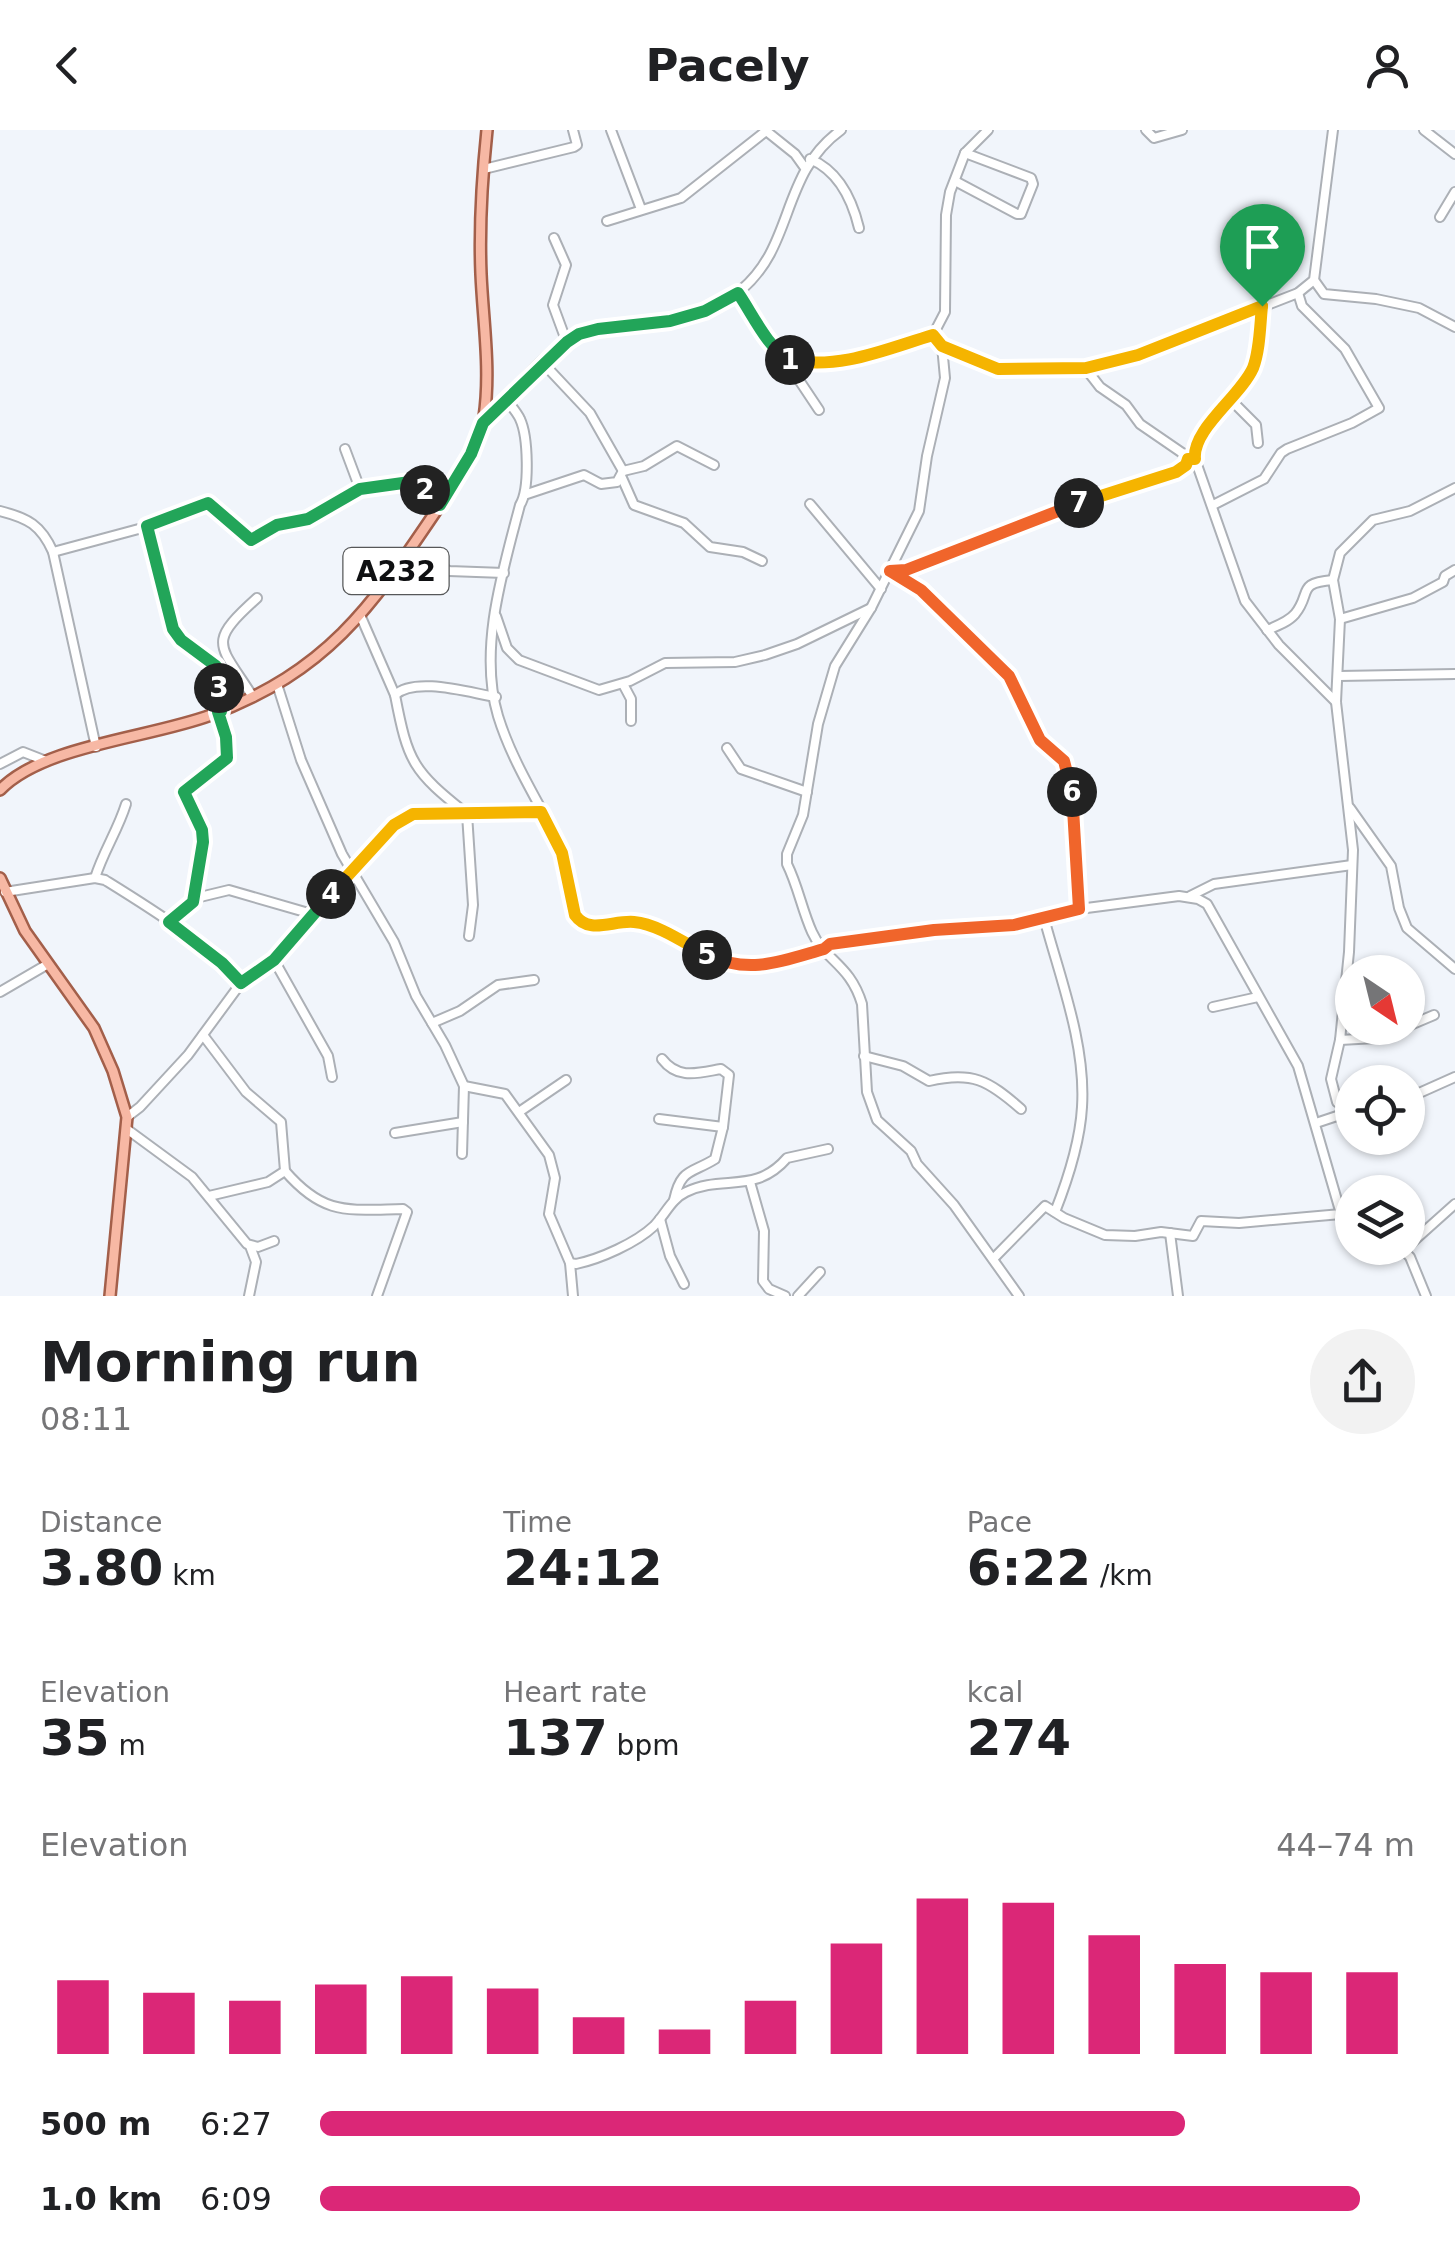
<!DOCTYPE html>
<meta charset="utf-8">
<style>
:root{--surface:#fff;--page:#f2f2f2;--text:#202124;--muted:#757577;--accent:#db2777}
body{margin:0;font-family:"DejaVu Sans",sans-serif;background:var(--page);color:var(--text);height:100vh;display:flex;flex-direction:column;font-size:38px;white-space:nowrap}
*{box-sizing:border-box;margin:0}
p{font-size:32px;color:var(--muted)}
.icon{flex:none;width:55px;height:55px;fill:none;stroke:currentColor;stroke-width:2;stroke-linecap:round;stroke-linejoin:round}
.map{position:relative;height:1166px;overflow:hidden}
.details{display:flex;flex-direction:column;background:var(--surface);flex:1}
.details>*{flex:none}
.needle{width:65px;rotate:145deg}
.controls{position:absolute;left:1335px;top:825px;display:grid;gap:20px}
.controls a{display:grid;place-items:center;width:90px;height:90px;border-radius:50%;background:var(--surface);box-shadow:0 2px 8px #0004;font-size:50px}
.pin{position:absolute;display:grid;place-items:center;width:85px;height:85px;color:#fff;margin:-102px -42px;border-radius:50% 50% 50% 0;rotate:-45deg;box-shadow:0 0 10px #0007}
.pin .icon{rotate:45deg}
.km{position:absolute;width:50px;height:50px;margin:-25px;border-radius:50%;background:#222;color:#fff;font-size:28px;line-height:50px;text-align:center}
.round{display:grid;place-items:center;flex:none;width:105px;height:105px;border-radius:52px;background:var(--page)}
.headline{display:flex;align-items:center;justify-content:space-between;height:170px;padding:0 40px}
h1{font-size:55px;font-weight:700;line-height:75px}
.stats{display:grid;grid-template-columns:repeat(3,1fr);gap:15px;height:170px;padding:10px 40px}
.stats div{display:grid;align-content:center}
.stats b{font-size:50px;font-weight:700}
.stats small{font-size:28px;font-weight:400}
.stats p{font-size:28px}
.chart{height:280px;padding:20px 40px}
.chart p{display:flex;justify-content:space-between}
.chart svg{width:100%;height:180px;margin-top:10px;stroke:var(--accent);stroke-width:6}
ul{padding:0 40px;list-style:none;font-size:32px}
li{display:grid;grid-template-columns:160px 120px 1fr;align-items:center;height:75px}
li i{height:25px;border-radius:12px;background:var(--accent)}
header{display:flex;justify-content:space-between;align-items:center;height:130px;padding:0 40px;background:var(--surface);font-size:45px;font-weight:700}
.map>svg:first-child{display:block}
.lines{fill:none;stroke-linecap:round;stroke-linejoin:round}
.minor-casing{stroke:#acb0b6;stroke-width:12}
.major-casing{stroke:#a35f4a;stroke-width:14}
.minor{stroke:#fff;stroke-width:8}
.major{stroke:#f7b8a4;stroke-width:9}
.split-1-casing{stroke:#fff;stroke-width:20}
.split-2-casing{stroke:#fff;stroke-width:20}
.split-3-casing{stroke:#fff;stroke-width:20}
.split-4-casing{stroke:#fff;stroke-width:20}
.split-5-casing{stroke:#fff;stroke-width:20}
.split-6-casing{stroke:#fff;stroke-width:20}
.split-7-casing{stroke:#fff;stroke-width:20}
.split-8-casing{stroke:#fff;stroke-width:20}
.split-1{stroke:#f5b400;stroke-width:12}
.split-2{stroke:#22a559;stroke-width:12}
.split-3{stroke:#22a559;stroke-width:12}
.split-4{stroke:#22a559;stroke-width:12}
.split-5{stroke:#f5b400;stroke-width:12}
.split-6{stroke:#f0652b;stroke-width:12}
.split-7{stroke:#f0652b;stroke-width:12}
.split-8{stroke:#f5b400;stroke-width:12}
.labels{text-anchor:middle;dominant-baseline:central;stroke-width:10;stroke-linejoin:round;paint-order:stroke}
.shield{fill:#fff;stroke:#575859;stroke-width:2.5}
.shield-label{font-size:28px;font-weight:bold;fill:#0f1012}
</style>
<header><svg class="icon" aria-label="back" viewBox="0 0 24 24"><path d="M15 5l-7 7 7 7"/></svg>Pacely<svg class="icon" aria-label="person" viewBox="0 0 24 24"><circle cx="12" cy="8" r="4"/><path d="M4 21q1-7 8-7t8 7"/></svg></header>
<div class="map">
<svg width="1455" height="1166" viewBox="0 0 1455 1166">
<rect width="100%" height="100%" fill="#f1f5fb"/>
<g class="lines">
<g class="minor-casing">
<g id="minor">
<polyline points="611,0 641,79"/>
<polyline points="765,0 795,24 805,38"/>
<path d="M988 0 965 23 950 62 946 85 945 182 933 205 942 216 945 248 927 326 919 381 871 478 835 536 818 594 803 685 787 724V734C798 756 802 780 812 802 825 831 850 834 862 874L867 962 877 990 911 1021 917 1034 954 1075 1019 1166"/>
<polyline points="1146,0 1154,8 1182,0"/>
<polyline points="1424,0 1455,24"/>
<path d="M810 29C839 41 852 69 859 98"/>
<polyline points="484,39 574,17 577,15 573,0"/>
<polyline points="955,51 1017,84 1021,84 1033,54 1031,48 965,23"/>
<polyline points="1440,87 1455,62"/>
<polyline points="607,91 681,68 766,1"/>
<polyline points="554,108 566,135 553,175 567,213"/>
<polyline points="1314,150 1324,164 1376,169 1419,178 1455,197"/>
<path d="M738 163 785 229C837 239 884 220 933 205"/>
<path d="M1262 176C1260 195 1260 220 1253 238 1241 267 1192 300 1195 329L1245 471 1279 515 1336 572"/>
<polyline points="942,216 998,239 1085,238 1167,214 1298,163 1314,150 1333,0"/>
<polyline points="785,229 819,280"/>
<polyline points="543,233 590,283 623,341"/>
<polyline points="1086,239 1100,257 1126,275 1140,294 1191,329"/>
<path d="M506 269C510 275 517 282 520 289 528 306 530 359 520 375 503 440 478 519 498 586 510 625 532 662 551 697 565 724 569 756 575 785L588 797 641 793 718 829 762 837 845 812 934 800 1014 795 1079 779 1179 766 1198 769 1207 774 1298 936 1341 1084 1352 1100"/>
<polyline points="1231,270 1256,295 1258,313"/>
<path d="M483 293C509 266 545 220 579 204 593 198 610 198 625 196 665 192 708 187 741 160 795 115 780 44 841 0"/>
<polyline points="345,319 360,359"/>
<polyline points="622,348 634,375 684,393 710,417 743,422 762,431"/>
<polyline points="527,364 584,345 601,354 617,352 623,341 644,336 677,316 714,335"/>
<polyline points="810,374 881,459"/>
<polyline points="1213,375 1264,349 1281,323 1287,319 1352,293 1379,278 1345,219 1302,176 1298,163"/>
<path d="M0 381C28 388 41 395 53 422L96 617"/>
<polyline points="147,396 173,499 181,511 216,536 221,581"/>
<polyline points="53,422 161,393 208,373 251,410 277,395 308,389 360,359 410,352 420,356 440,375"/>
<polyline points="408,422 449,441 504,443"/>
<polyline points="889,441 921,460 996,531 1009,546 1040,610 1064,631 1071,652 1079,779"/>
<polyline points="889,441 906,439 1089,370 1176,342 1186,335 1189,329"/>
<polyline points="496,486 507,518 519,530 599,560 630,551 665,533 735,532 765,525 797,514 871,478"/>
<polyline points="361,487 395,565"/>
<polyline points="1340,489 1413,468 1443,452 1445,446 1455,440"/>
<path d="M1267 500C1277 496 1288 492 1295 484 1312 463 1296 453 1333 450"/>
<polyline points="1339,546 1455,544"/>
<polyline points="277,554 301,630 342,724 394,812 416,866 445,915 464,956 462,1024"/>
<polyline points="623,554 631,569 631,591"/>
<path d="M253 567C219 513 206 514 257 468"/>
<polyline points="727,618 741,639 807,662"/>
<polyline points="0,634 23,622 46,631"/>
<polyline points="1350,678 1391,736 1399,778 1407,798 1455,839"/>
<path d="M95 748C103 722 118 700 126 674"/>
<path d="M5 762 95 748 105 750C142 773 217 819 241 853"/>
<polyline points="1190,766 1214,754 1352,735"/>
<polyline points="193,771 203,712 202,700 185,662 227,632 226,607 218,582"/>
<path d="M1044 788C1060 848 1086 914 1082 977 1080 1013 1068 1049 1055 1082"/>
<polyline points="169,793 184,777 200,767 229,760 312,784"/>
<path d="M469 806 473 775 467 684C413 641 408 633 395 565 415 546 470 563 496 567"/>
<polyline points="274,830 328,926 332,947"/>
<polyline points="0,862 48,834"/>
<polyline points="1213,877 1258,867"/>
<polyline points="432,893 460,881 498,855 534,850"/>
<polyline points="1408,896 1434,885"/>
<polyline points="1404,898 1376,908 1340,910 1349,822 1353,720 1336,572 1340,489 1333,450 1340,423 1373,390 1410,381 1455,358"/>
<polyline points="203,905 246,962 281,992 285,1041 268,1052 209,1066"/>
<path d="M864 926 903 936 929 951C972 941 988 950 1021 979"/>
<path d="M662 929C678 950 698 943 721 939L729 945 723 997 715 1029C691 1044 681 1038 674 1070"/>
<path d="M464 956 505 964 549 1025 555 1048 549 1084 570 1133 576 1134C600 1129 636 1113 654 1096 665 1085 671 1069 686 1062 723 1044 755 1065 787 1028L828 1019"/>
<polyline points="1408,968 1455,947"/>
<polyline points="1337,972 1331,949 1340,910"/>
<polyline points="519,982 566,950"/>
<polyline points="127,987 140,977 188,925 241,853 274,830 318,777 401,689 423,683 541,682"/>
<polyline points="659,989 723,997"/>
<polyline points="1316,993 1352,981"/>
<polyline points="128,1000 192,1047 247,1114 258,1117 274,1111"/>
<polyline points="395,1003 463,992"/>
<path d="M285 1041C324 1086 347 1080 403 1079L407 1082 377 1166"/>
<polyline points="750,1052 764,1101 763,1151 769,1159 785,1166"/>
<polyline points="660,1089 670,1126 684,1154"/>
<polyline points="1170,1103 1178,1166"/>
<polyline points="1408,1116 1455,1074"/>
<polyline points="1401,1118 1410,1127 1426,1166"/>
<polyline points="993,1129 1045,1076 1064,1088 1105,1105 1135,1106 1161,1102 1193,1106 1201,1091 1239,1093 1341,1084"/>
<polyline points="570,1133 573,1166"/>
<polyline points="249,1166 256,1132 250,1116"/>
<polyline points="798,1166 820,1142"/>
</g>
</g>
<g class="major-casing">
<g id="major">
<path d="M0 660C43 615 150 608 211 585 327 541 370 479 436 381 455 352 478 322 484 287 491 240 483 191 481 144 479 96 482 48 487 0"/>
<polyline points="0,748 25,801 94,898 113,941 127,987 110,1166"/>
</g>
</g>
<use href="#minor" class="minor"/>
<use href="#major" class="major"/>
</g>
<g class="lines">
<g class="split-1-casing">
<path id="split-1" d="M790 230C840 240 886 219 933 205L942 216 998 239 1086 238 1138 225 1262 176"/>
</g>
<g class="split-2-casing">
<path id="split-2" d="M425 360 440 375 471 324 483 293 567 212 579 204 598 199 670 191 705 181 738 163C752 183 768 219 790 230"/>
</g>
<g class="split-3-casing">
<polyline id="split-3" points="219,558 216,536 181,510 173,499 147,396 208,373 251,410 277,395 308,389 360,359 410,352 425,360"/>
</g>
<g class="split-4-casing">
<polyline id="split-4" points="219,558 221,581 218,582 226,607 227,628 184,662 202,700 203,712 193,772 169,792 222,833 241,853 274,830 331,764"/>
</g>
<g class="split-5-casing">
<path id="split-5" d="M331 764 394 695 413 684 541 682 562 723 575 785C589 805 613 790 634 792 658 794 686 814 707 825"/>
</g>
<g class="split-6-casing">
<path id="split-6" d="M707 825C750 845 782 831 824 819L830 814 934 800 1014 795 1079 779 1072 662"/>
</g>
<g class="split-7-casing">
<polyline id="split-7" points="1072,662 1064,631 1040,610 1009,546 921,460 890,441 906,440 1079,373"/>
</g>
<g class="split-8-casing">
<path id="split-8" d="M1079 373 1176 342 1186 335 1188 329H1195C1192 299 1240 267 1253 238 1260 220 1260 195 1262 176"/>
</g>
<use href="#split-1" class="split-1"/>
<use href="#split-2" class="split-2"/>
<use href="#split-3" class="split-3"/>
<use href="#split-4" class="split-4"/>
<use href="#split-5" class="split-5"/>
<use href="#split-6" class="split-6"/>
<use href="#split-7" class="split-7"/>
<use href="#split-8" class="split-8"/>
</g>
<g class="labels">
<rect class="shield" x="343.5" y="418" width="105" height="46" rx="8"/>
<g class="shield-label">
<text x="396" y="441">A232</text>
</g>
</g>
</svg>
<div class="controls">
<a><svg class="needle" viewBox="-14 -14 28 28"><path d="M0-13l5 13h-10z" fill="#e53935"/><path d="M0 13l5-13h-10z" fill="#757577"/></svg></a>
<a><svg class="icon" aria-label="locate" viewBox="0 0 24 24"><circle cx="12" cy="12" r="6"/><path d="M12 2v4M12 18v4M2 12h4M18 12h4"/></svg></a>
<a><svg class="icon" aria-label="layers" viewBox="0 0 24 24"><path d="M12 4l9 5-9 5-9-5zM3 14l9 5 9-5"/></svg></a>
</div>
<div class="pin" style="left:1262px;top:176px;background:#1e9e55"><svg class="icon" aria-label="arrive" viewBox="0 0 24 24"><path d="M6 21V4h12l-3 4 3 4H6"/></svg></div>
<b class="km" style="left:790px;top:230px">1</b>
<b class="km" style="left:425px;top:360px">2</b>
<b class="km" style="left:219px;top:558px">3</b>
<b class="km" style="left:331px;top:764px">4</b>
<b class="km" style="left:707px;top:825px">5</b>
<b class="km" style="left:1072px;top:662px">6</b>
<b class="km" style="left:1079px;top:373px">7</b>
</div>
<section class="details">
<div class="headline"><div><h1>Morning run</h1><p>08:11</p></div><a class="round"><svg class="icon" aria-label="share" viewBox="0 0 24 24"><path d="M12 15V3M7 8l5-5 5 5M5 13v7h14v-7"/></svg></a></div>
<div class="stats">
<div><p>Distance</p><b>3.80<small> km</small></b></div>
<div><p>Time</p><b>24:12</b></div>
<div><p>Pace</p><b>6:22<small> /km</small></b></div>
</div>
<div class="stats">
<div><p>Elevation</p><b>35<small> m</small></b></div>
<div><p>Heart rate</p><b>137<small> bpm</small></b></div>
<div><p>kcal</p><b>274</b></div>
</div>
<div class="chart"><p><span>Elevation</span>44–74 m</p>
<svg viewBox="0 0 160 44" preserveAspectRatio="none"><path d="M5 44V26M15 44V29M25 44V31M35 44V27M45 44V25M55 44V28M65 44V35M75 44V38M85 44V31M95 44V17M105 44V6M115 44V7M125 44V15M135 44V22M145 44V24M155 44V24"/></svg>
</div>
<ul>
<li><b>500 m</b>6:27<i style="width:79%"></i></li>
<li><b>1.0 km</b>6:09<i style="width:95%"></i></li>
</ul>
</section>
